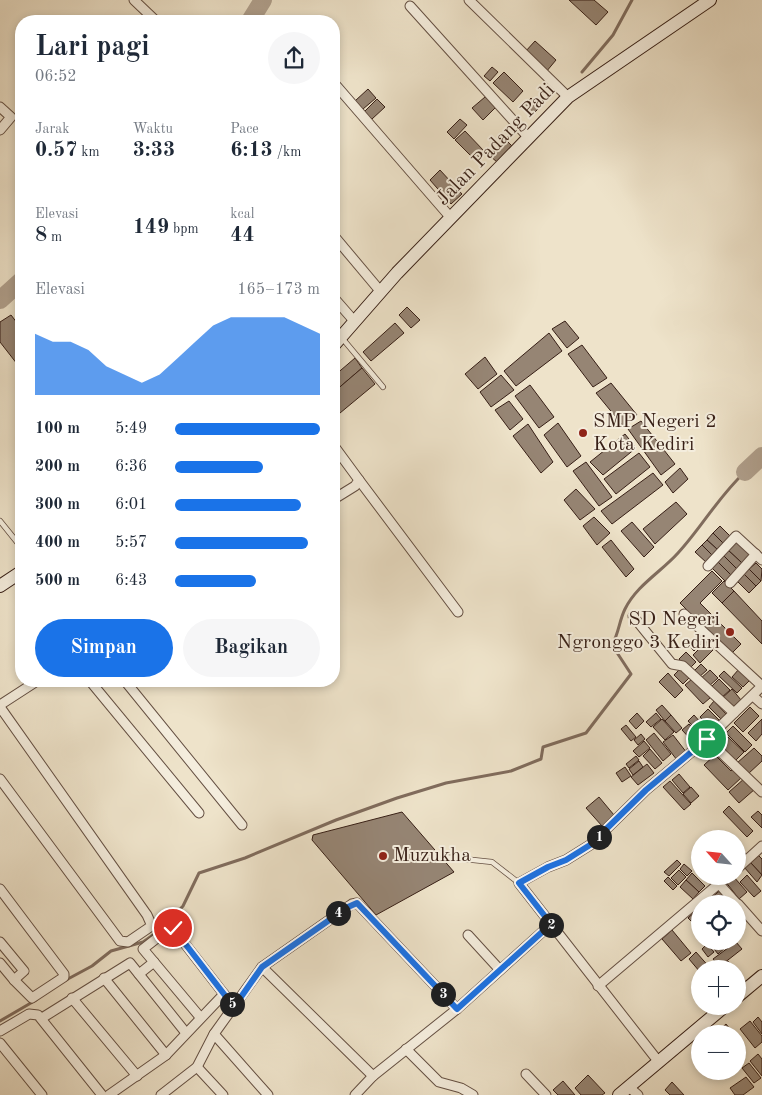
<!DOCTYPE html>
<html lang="id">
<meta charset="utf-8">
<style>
:root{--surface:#fff;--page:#f6f6f7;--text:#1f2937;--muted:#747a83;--accent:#1a73e8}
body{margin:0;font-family:"Old Standard TT",serif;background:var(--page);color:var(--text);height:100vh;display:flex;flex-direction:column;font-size:19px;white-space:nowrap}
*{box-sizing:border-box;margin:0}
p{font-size:16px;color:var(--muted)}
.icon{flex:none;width:28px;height:28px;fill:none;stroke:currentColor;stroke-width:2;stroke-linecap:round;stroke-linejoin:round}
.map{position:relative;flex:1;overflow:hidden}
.details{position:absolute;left:15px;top:15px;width:325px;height:672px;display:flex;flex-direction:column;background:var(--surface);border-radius:20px;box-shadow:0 2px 8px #0003}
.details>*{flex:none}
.needle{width:32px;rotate:297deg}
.tools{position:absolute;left:691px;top:830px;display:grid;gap:10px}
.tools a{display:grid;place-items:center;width:55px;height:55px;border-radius:50%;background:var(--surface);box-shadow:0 2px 8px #0003;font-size:25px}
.pin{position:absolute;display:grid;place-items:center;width:42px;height:42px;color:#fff;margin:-21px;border:2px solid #fff;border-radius:50%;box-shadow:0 1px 5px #0007}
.km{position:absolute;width:25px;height:25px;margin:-12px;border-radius:50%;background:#222;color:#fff;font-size:14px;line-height:25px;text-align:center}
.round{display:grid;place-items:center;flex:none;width:52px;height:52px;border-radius:26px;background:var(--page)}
.head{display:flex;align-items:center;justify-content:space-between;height:85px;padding:0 20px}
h1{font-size:28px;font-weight:700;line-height:38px}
.metrics{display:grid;grid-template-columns:repeat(3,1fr);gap:8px;height:85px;padding:5px 20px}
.metrics div{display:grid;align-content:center}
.metrics b{font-size:21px;font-weight:700}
.metrics small{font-size:14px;font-weight:400}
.metrics p{font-size:14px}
.chart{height:140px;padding:10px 20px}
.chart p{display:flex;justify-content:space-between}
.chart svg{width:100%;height:90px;margin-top:5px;fill:var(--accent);opacity:.7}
.action{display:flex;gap:10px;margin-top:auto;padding:10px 20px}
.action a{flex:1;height:58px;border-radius:30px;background:var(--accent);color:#fff;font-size:20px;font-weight:700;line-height:58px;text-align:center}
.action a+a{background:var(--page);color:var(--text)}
ul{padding:0 20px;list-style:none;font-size:16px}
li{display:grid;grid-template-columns:80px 60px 1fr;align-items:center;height:38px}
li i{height:12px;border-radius:6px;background:var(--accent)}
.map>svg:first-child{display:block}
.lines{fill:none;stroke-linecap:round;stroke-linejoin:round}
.stream{stroke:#806c5d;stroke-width:3}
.river{stroke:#b0a08d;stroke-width:18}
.building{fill:#968574;stroke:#371f16}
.lane-casing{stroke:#655043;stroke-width:6}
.street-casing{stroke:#655043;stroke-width:11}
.secondary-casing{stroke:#371f16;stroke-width:14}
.lane{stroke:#f4eddd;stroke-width:4.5}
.street{stroke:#f4eddd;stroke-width:9}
.secondary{stroke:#f4eddd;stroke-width:12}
.route-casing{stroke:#fff;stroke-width:10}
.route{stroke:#1a73e8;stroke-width:6}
.poi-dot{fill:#8f2418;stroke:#f4eddd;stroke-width:2}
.labels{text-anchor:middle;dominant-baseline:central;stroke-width:4;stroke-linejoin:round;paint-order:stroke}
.street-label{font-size:20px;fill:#371f16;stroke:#f4eddd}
.poi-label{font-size:20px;fill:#371f16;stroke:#f4eddd;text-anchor:start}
</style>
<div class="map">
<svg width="762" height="1095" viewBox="0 0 762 1095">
<rect width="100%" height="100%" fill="#eee3ca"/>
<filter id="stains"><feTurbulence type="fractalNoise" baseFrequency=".004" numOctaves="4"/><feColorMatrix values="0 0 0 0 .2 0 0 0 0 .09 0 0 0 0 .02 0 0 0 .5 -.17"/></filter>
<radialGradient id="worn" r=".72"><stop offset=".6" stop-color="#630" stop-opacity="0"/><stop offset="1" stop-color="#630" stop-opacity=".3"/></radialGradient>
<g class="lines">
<g class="stream">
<polyline points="582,72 613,35 632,0"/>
<path d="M66 980 92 966 111 951 143 942 163 928 183 906 199 873 245 858 336 820 397 798 446 783 511 771 541 759 543 747 586 733 631 674 612 645C619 633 619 621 625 609 637 585 661 572 678 553 702 527 718 497 745 472"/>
<polyline points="0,1021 36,1000"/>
</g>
<g class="river">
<polyline points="250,21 263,0"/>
<polyline points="0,300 21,281"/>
<polyline points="745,472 762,456"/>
</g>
</g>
<g class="building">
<polygon points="569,0 594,0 608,12 596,25"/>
<polygon points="535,41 556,60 546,72 525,52"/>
<polygon points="492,67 498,72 490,81 484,76"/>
<polygon points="504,72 523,91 513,102 493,83"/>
<polygon points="368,89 376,98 363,109 355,101"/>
<polygon points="485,97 496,107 483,120 472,108"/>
<polygon points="531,98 540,107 531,116 522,108"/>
<polygon points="377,99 385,107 372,119 364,112"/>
<polygon points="460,119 467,125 454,139 447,132"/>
<polygon points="465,131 484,151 475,160 455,140"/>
<polygon points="506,140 512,146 497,162 490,156"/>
<polygon points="440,170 462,194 451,204 430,180"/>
<polygon points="407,307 420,320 411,328 399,315"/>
<polygon points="11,315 21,328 21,369 0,342 0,322"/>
<polygon points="565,321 579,338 567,348 552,329"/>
<polygon points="395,323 404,333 371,361 363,352"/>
<polygon points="549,333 562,351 516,386 504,371"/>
<polygon points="582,345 607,378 593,387 568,354"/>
<polygon points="485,357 497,374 478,389 465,374"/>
<polygon points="355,358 362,368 334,392 334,376"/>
<polygon points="362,368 375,384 334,418 334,392"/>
<polygon points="501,375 514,390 491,407 480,392"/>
<polygon points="611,383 637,415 624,427 596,393"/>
<polygon points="530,385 554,417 539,428 515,396"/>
<polygon points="509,401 523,419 510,430 495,410"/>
<polygon points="641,421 675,464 661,475 628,429"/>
<polygon points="558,423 581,456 567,467 544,435"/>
<polygon points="528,424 553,462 541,473 513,436"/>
<polygon points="625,434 636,448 603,475 590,462"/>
<polygon points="639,453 650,467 616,494 604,479"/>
<polygon points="586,462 612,497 599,506 573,471"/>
<polygon points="680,468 688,479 673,493 665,482"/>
<polygon points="653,473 663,485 612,524 601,511"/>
<polygon points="576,489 595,509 580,520 564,500"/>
<polygon points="676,502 687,514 655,544 643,529"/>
<polygon points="594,517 610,533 597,545 583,526"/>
<polygon points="632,522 654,547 644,557 621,531"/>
<polygon points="720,526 731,537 724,544 713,533"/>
<polygon points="713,533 724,544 718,550 707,540"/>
<polygon points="611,540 634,569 626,577 602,547"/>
<polygon points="707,540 718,550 713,556 702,545"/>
<polygon points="736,541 750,555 742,563 728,550"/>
<polygon points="702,545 713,556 707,563 695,552"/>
<polygon points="728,550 742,563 737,569 723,555"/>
<polygon points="723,555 737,569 731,575 717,561"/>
<polygon points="717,561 731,575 725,581 711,567"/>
<polygon points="756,563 762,569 761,581 749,569"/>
<polygon points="749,569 761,581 756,586 744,574"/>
<polygon points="712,571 722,581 700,603 741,644 731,654 680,603"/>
<polygon points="744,574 756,586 749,593 737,581"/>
<polygon points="724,581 734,591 722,603 712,593"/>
<polygon points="734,591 762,621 762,644 722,603"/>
<polygon points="698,635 704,641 694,651 688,645"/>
<polygon points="706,642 713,650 700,663 693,655"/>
<polygon points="686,652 696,662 689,669 679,659"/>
<polygon points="701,664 707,670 698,678 693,672"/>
<polygon points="681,668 690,677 683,684 674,675"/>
<polygon points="739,669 751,679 743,687 732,677"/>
<polygon points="710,670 718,678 708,687 700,679"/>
<polygon points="724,671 742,688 737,693 719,676"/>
<polygon points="668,673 683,690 675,698 659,682"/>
<polygon points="692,679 710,698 703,704 685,685"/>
<polygon points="719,679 730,690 721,698 710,688"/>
<polygon points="732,689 741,700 731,709 721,699"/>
<polygon points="714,701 726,714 721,719 709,707"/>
<polygon points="662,705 671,715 665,721 656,710"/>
<polygon points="750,707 759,716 743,732 734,723"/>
<polygon points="708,709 722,723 713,731 700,717"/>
<polygon points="637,713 644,721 636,729 629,721"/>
<polygon points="656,713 661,719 651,727 646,722"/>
<polygon points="671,715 682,728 676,733 665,721"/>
<polygon points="694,715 709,732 703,737 688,721"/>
<polygon points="662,719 674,732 665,740 653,727"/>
<polygon points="762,719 762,734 756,741 748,733"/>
<polygon points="689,724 702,739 696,745 682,730"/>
<polygon points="626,725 636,737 631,741 621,729"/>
<polygon points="733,726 752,745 745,752 726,733"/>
<polygon points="654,733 671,754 663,761 646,740"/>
<polygon points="641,734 645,739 638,745 634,740"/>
<polygon points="673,735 687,753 677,760 663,742"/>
<polygon points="728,737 744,752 734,762 718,747"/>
<polygon points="644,741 650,748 639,757 633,751"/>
<polygon points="754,748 762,756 762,761 748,774 737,763"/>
<polygon points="650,749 662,763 655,769 643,756"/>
<polygon points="715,755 731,771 734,768 742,777 728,790 704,765"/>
<polygon points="636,756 639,760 629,768 626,764"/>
<polygon points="639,761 643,767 633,775 629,769"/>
<polygon points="647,764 654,773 638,785 631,777"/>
<polygon points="625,767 631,776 622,782 616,773"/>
<polygon points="679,774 690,787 683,793 672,780"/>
<polygon points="745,778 755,789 739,803 729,792"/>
<polygon points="670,781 691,804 684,810 663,787"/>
<polygon points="691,787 699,796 691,803 683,794"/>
<polygon points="599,797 614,815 602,826 586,808"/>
<polygon points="729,806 753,831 747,837 723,812"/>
<polygon points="758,811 762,815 762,828 751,817"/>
<polygon points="402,812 454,872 376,915 312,840 313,835"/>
<polygon points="738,845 747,855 738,863"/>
<polygon points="758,855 762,859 762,875 750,862"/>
<polygon points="677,860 681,864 669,876 664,872"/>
<polygon points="750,862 762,875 757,882 744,867"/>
<polygon points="684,864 692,871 687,876 680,869"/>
<polygon points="679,870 686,877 678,885 671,878"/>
<polygon points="692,873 705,886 699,892 686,880"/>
<polygon points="747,875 761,891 754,897 740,882"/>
<polygon points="730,876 733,876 747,892 739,899 725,881"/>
<polygon points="668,877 677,886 673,890 664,881"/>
<polygon points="686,880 699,892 693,899 680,887"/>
<polygon points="722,889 728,896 718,904 712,897"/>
<polygon points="700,907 700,924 697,927 688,918"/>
<polygon points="672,930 691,953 681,961 662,939"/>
<polygon points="708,941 733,941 718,954"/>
<polygon points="736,942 742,949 719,967 713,959"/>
<polygon points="707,944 714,952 708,957 702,949"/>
<polygon points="696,952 711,969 700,969 700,972 689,959"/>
<polygon points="728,961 734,969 721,969 720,968"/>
<polygon points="758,1017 762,1022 762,1034 753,1022"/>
<polygon points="750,1021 762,1036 762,1042 755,1048 740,1029"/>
<polygon points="726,1024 734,1034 718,1034 717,1032"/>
<polygon points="758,1054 762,1059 762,1076 750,1061"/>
<polygon points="749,1063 761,1078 754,1083 742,1068"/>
<polygon points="588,1075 605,1093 602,1095 581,1095 575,1088"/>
<polygon points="746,1077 754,1087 743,1095 735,1095 730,1088"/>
<polygon points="563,1081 575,1095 558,1095 553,1090"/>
<polygon points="672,1082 684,1095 670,1095 665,1090"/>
</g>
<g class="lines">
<g class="lane-casing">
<g id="lane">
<polyline points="342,338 383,387"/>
<polyline points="0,521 21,547"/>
<polyline points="445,857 492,862 519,883"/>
</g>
</g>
<g class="street-casing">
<g id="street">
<polyline points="134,0 156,21"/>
<polyline points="469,0 568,97"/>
<polyline points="410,6 528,137"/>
<polyline points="334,83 451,218"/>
<polyline points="0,107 11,117 0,130"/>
<polyline points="334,236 381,292"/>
<polyline points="334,298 355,322"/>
<polyline points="334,446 359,480 355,486 334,499"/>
<polyline points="359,480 458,612"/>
<polyline points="708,566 736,536 762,560"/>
<polyline points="730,583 756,554"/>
<polyline points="684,614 762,686"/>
<polyline points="633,616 672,664 683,666 734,713"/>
<polyline points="90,681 199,813"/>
<polyline points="125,681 242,825"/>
<polyline points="753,696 762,704"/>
<polyline points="0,705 37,681"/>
<polyline points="0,707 147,915 151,924 150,927 128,942 120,941 0,779"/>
<polyline points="707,739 762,792"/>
<polyline points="738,868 762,846"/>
<polyline points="719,884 737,904"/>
<polyline points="0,889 64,974 64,977 32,998 14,980"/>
<polyline points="738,904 762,931"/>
<polyline points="468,935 500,970"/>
<polyline points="0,942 24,971 14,980 0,963"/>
<polyline points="262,967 373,1076"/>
<polyline points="139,974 154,962"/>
<polyline points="104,978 166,1055"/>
<polyline points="598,986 728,876"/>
<polyline points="72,998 137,1076"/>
<polyline points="200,1017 143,949 170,928 175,931 234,1007"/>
<polyline points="42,1018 130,963 186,1033"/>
<polyline points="0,1031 29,1014 38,1015 102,1095"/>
<polyline points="214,1034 268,1095"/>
<polyline points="0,1043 42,1095"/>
<polyline points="406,1049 439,1082 461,1088 473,1095"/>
<polyline points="658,1061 519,883 548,867 566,860 590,845 646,790 707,739 762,686"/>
<polyline points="197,1067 223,1095"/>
<polyline points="526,1074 546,1095"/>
<polyline points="629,1087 638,1095"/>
<polyline points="109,1095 166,1055 224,994"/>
<polyline points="161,1095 197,1067 214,1034 262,967 352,904 357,903 457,1009"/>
<polyline points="355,1095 373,1076 457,1009 551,924"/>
</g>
</g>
<g class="secondary-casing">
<g id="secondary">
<polyline points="334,345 397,273 568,97 710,0"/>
<polyline points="0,586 21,572"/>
<polyline points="738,996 762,976"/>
<polyline points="619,1095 725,1006"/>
</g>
</g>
<use href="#lane" class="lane"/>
<use href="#street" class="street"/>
<use href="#secondary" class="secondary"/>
</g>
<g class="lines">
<g class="route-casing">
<polyline id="route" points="173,928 234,1007 262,967 348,907 357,903 457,1009 551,924 519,883 548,867 566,860 590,845 646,790 707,739"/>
</g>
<use href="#route" class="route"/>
</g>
<g class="poi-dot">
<circle cx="583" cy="433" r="5"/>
<circle cx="730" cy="632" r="5"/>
<circle cx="383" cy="856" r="5"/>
</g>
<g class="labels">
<g class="street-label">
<text transform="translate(496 145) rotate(-46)">Jalan Padang Padi</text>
</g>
<g class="poi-label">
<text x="593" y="422">SMP Negeri 2<tspan x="593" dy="23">Kota Kediri</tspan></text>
<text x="720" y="620" text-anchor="end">SD Negeri<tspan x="720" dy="23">Ngronggo 3 Kediri</tspan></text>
<text x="393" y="856">Muzukha</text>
</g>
</g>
<rect width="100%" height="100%" filter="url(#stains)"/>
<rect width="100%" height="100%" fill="url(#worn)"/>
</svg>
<div class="tools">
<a><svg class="needle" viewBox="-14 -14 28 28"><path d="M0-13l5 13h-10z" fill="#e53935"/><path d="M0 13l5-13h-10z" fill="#747a83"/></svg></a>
<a><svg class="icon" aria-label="locate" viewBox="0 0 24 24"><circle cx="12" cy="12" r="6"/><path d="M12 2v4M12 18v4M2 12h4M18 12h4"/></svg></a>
<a>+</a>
<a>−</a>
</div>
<div class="pin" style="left:707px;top:739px;background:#1e9e55"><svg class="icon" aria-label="arrive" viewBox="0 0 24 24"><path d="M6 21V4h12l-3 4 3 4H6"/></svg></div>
<div class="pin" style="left:173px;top:928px;background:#d93025"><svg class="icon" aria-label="check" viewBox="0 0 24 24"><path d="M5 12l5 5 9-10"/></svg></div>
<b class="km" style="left:599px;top:837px">1</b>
<b class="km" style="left:551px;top:925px">2</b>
<b class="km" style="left:443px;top:994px">3</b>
<b class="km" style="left:338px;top:913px">4</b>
<b class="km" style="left:232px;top:1004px">5</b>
<section class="details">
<div class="head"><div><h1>Lari pagi</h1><p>06:52</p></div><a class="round"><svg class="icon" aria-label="share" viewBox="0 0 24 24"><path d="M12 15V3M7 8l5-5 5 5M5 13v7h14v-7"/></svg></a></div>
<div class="metrics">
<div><p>Jarak</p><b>0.57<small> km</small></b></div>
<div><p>Waktu</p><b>3:33</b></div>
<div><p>Pace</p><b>6:13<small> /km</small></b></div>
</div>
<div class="metrics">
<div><p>Elevasi</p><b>8<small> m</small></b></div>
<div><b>149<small> bpm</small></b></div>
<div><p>kcal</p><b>44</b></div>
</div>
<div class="chart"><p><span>Elevasi</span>165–173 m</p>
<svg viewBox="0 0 160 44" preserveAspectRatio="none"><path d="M0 44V14L10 18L20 18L30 22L40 30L50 34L60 38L70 34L80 26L90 18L100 10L110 6L120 6L130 6L140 6L150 10L160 14V44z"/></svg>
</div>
<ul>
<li><b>100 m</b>5:49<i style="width:100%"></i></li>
<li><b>200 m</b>6:36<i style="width:61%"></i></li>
<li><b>300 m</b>6:01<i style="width:87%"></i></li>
<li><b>400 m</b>5:57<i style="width:92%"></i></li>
<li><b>500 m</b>6:43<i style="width:56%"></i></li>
</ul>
<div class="action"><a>Simpan</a><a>Bagikan</a></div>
</section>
</div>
